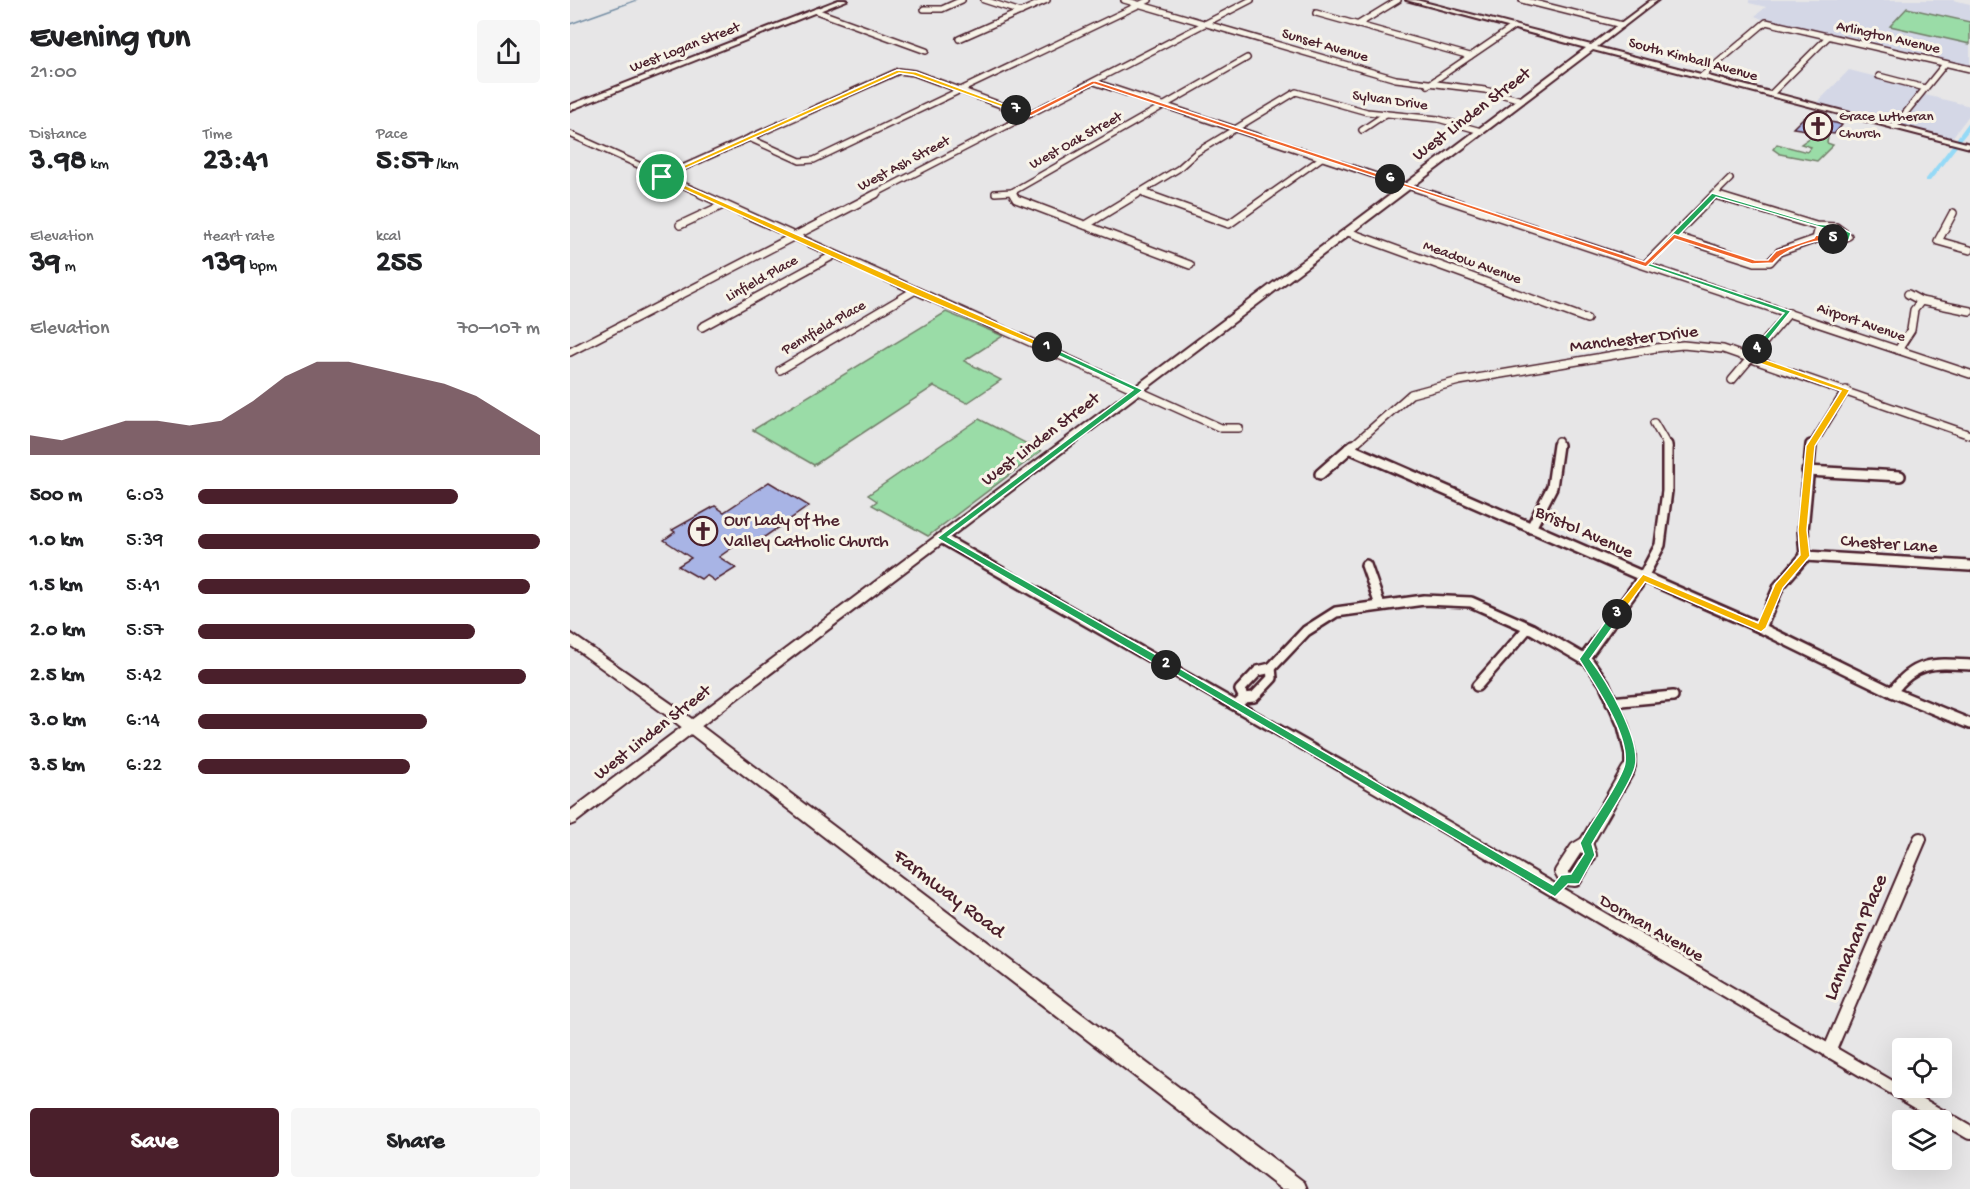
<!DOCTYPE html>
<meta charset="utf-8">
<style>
:root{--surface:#fff;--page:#f6f6f6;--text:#202124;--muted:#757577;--accent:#4a1f2b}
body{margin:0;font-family:"Gochi Hand",sans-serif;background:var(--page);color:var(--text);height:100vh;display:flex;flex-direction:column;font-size:22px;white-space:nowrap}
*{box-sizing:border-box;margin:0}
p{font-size:20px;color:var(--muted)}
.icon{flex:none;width:33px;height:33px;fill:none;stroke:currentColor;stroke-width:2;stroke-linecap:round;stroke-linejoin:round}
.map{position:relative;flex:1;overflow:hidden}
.sheet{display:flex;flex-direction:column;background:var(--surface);width:570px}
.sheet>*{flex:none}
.fabs{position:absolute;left:1322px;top:1038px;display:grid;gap:12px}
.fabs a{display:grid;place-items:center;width:60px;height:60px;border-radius:6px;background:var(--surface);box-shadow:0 6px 24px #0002;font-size:30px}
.pin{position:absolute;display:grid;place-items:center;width:51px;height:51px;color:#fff;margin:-26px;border:3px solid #fff;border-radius:50%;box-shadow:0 2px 6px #0007}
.km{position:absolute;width:30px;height:30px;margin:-15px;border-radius:50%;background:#222;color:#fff;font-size:16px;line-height:30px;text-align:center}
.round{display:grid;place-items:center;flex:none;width:63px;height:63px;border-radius:6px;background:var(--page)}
.summary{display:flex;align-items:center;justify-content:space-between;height:102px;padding:0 30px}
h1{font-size:33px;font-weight:700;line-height:45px}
.metrics{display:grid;grid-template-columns:repeat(3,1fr);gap:9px;height:102px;padding:6px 30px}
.metrics div{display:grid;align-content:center}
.metrics b{font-size:30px;font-weight:700}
.metrics small{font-size:16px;font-weight:400}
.metrics p{font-size:16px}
.chart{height:168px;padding:12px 30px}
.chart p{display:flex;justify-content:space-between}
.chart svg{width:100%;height:108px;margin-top:6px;fill:var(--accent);opacity:.7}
.cta{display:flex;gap:12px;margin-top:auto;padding:12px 30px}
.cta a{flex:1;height:69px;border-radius:6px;background:var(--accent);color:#fff;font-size:24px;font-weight:700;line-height:69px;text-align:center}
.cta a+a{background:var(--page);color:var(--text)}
ul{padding:0 30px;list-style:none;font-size:20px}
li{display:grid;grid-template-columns:96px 72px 1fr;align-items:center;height:45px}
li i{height:15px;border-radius:8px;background:var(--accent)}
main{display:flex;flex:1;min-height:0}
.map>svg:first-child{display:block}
.built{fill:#d4d7e6}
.green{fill:#9adca7;stroke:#727e69;stroke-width:1.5}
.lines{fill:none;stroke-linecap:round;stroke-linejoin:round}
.stream{stroke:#768fa5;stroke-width:1.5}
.canal{fill:#94d9f6;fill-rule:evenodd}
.building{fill:#a8b4e5;stroke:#4a1f2b;stroke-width:1.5}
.minor-far3-casing{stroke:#4a1f2b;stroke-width:8}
.minor-far2-casing{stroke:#4a1f2b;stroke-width:10}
.minor-far1-casing{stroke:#4a1f2b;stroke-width:14}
.minor-casing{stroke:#4a1f2b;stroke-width:16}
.tertiary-casing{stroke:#4a1f2b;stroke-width:4}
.secondary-casing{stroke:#4a1f2b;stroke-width:4}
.minor-far3{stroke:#f7f3e8;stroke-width:5}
.minor-far2{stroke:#f7f3e8;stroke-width:7}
.minor-far1{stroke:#f7f3e8;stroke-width:9}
.minor{stroke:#f7f3e8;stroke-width:12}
.tertiary{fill:#f7f3e8;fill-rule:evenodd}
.secondary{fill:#f7f3e8;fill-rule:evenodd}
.split-1{fill:#f5b400;stroke:#fff;stroke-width:1.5}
.split-2{fill:#22a559;stroke:#fff;stroke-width:1.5}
.split-3{fill:#22a559;stroke:#fff;stroke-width:1.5}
.split-4{fill:#f5b400;stroke:#fff;stroke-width:1.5}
.split-5{fill:#22a559;stroke:#fff;stroke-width:1.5}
.split-6{fill:#f0652b;stroke:#fff;stroke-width:1.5}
.split-7{fill:#f0652b;stroke:#fff;stroke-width:1.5}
.split-8{fill:#f5b400;stroke:#fff;stroke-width:1.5}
.labels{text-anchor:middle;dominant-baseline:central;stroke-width:6;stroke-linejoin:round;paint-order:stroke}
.far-street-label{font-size:15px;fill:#4a1f2b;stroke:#f7f3e8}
.far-poi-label{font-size:15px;fill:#4a1f2b;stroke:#f7f3e8;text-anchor:start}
.street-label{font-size:18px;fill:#4a1f2b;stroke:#f7f3e8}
.poi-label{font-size:18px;fill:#4a1f2b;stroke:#f7f3e8;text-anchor:start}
.near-street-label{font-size:21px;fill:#4a1f2b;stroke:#f7f3e8}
</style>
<main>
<section class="sheet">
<div class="summary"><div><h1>Evening run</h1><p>21:00</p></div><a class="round"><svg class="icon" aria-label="share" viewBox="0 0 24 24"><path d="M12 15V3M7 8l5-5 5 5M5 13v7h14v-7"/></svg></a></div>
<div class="metrics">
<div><p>Distance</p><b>3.98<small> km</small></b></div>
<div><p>Time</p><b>23:41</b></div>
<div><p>Pace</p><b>5:57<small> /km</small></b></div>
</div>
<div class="metrics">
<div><p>Elevation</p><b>39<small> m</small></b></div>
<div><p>Heart rate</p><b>139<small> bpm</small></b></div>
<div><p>kcal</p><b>255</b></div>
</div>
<div class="chart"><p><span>Elevation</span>70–107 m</p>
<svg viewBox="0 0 160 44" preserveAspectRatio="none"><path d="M0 44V36L10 38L20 34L30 30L40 30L50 32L60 30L70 22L80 12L90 6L100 6L110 9L120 12L130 15L140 20L150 28L160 36V44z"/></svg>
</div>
<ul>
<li><b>500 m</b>6:03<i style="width:76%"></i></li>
<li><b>1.0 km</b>5:39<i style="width:100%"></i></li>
<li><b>1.5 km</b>5:41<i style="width:97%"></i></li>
<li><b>2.0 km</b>5:57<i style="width:81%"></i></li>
<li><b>2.5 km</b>5:42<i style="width:96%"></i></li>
<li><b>3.0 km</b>6:14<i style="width:67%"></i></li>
<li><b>3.5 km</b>6:22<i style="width:62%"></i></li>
</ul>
<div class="cta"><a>Save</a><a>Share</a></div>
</section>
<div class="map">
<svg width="1400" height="1189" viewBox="0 0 1400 1189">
<rect width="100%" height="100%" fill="#e7e6e7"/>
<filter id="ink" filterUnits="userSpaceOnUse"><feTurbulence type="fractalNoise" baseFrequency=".0167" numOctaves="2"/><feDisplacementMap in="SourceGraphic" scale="12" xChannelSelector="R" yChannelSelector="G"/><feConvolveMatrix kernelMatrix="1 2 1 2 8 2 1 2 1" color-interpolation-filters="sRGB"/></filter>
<g filter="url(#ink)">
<g class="built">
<polygon points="1179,0 1383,0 1400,4 1400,67 1192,19 1185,16 1196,7 1179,3"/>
<polygon points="1279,70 1350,88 1347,93 1400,106 1400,114 1381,139 1246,104"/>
</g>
<g class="green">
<polygon points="1337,8 1400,22 1400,44 1320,26"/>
<polygon points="1241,137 1258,137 1257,143 1263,145 1247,161 1210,154 1203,149 1207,144 1237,152 1241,147 1231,144"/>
<polygon points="376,312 433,336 394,361 431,380 397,403 364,386 244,465 183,430"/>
<polygon points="409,419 471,451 358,536 302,505 307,501 298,495"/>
</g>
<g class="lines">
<polyline class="stream" points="0,24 67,0"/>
<g class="canal">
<polygon points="1400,122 1400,129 1391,140 1387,140 1387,138 1398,123"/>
<polygon points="1383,144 1388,145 1360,181 1356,181 1356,179"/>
</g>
</g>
<g class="building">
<polygon points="1233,118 1266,123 1272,125 1264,134 1223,128"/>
<polygon points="199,482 239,506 180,547 172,541 149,557 166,568 145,581 136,575 131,579 108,566 121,558 94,540 105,532 102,530 145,506 154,512"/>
</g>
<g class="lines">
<g class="minor-far3-casing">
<g id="minor-far3">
<polyline points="414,0 451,12"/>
<polyline points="554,0 826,79 915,90 952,100"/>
<polyline points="952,0 1052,25"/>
<polyline points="354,9 372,9 392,0"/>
<polyline points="246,11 356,51"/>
<polyline points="746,13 900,56"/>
<polyline points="787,25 828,0"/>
<polyline points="389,39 477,0"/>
<polyline points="1132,76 1196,22 1400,69"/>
<polyline points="1309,76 1355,88"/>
<polyline points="524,82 864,195"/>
<polyline points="858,85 943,27"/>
<polyline points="1201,94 1259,36"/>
<polyline points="1324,127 1375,64"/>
<polyline points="792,130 816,114"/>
<polyline points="0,134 135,195"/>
<polyline points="179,138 230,161 244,160 579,0"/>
<polyline points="92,177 329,71 344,73 458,115"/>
<polyline points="442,192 677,58"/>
<polyline points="442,192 444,195"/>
<polyline points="571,192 580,195"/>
<polyline points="425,193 442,192"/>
<polyline points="303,195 681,0"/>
<polyline points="565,195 608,169 627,152 726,92 797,112 868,119 911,131"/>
<polyline points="699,195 753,157"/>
<polyline points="1144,195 1160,179"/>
</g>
</g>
<g class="minor-far2-casing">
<g id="minor-far2">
<polyline points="131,194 651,428 669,428"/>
<polyline points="443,194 446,199 620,265"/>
<polyline points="576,194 659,224 701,194"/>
<polyline points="860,194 1400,374"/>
<polyline points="1145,195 1246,226 1266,227 1278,236 1271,239 1248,236"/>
<polyline points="1383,213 1368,241 1400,250"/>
<polyline points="110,225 153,205"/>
<polyline points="516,225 567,194"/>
<polyline points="778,232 1017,319"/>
<polyline points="1104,236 1185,262 1200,262 1209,252 1246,239 1248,231"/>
<polyline points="1076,264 1145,194"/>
<polyline points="1338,294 1351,301"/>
<polyline points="132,327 264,255"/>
<polyline points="1328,350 1341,330 1344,310 1351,301 1400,311"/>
<polyline points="0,352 306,194"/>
<polyline points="210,370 344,291"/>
<polyline points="1162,380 1219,313"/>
<polyline points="1084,423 1098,447"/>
<polyline points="781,447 841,394 889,381 1086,348 1113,345 1153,349 1400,435"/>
<polyline points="988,447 988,441"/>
<polyline points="1241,447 1276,390"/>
</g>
</g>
<g class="minor-far1-casing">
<g id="minor-far1">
<polyline points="779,448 1191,628 1322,692 1400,724"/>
<polyline points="1237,471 1330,476"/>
<polyline points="750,474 783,445"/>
<polyline points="961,528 982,487 988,445"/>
<polyline points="371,538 780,771"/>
<polyline points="1235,556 1400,566"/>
<polyline points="796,565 810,605"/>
<polyline points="1191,628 1209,586 1235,556 1233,530 1241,445"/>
<polyline points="1014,659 1073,577 1090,545 1097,491 1097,445"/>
<polyline points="701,668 736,631 766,612 854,600 901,602 962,629 1019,662 1034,683 1053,726 1060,754 1060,766 1057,771"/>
<polygon points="701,668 702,678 684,697 674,698 670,690 688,671"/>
<polyline points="907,686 958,628"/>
<path d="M1322 692C1345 661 1364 663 1400 665"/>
<polyline points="1041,702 1103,696"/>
<polyline points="667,705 674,698"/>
</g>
</g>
<g class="minor-casing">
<g id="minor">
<polyline points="778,770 1400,1133"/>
<polyline points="1016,843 1058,770"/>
<polygon points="1016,843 1020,855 1005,880 995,879 991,872 1006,849"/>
<polyline points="1259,1052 1350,839"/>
</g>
</g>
<g class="tertiary-casing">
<g id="tertiary">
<polygon points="268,0 277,0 0,110 0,105"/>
<polygon points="836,0 846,0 1021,45 1081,0 1088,0 1027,47 1400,144 1400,148 1023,50 168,698 5,823 0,825 0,811 1016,48"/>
</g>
</g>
<g class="secondary-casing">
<polygon id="secondary" points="0,633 106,707 734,1182 737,1189 711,1189 96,715 0,645"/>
</g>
<use href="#minor-far3" class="minor-far3"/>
<use href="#minor-far2" class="minor-far2"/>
<use href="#minor-far1" class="minor-far1"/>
<use href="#minor" class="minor"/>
<use href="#tertiary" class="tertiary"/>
<use href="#secondary" class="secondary"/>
</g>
</g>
<polygon class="split-1" points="89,176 94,176 481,347 474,349 341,293 89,178"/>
<polygon class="split-2" points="474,346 479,346 573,390 378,537 599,662 599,668 592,668 367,538 563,390 474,349"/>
<path class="split-3" d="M1047 610 1052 614 1020 659C1036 680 1072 740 1065 767 1061 784 1032 826 1022 844L1025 855 1009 884H998L985 897 590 665 596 661 599 662 983 885 991 875 1001 874 1014 854 1010 843C1022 820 1046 790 1054 767 1063 739 1023 682 1009 659L1043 611Z"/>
<polygon class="split-4" points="1184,347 1191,349 1185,356 1280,390 1245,446 1237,530 1240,556 1213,588 1196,628 1191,632 1075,582 1050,616 1043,616 1043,611 1073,574 1188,623 1205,584 1230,555 1228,530 1236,446 1271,391 1177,359"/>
<polygon class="split-5" points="1142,193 1247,224 1268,226 1281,233 1279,240 1261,241 1261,238 1273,236 1274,234 1146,197 1081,264 1221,311 1190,350 1183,349 1214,313 1072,264"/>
<path class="split-6" d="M818 178 1075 262 1104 234 1185 260H1198L1206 251 1244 238 1246 235 1267 239 1263 241C1245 238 1215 249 1203 263L1182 264 1105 239 1076 267 818 181Z"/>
<polygon class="split-7" points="522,81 526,81 824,179 818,181 524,84 461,116 442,110 446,108 458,113"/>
<polygon class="split-8" points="327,70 346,72 449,110 443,111 343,75 329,73 94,178 88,177"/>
<defs>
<g id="church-ring" transform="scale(1.5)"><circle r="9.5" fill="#f7f3e8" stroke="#4a1f2b" stroke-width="1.5"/><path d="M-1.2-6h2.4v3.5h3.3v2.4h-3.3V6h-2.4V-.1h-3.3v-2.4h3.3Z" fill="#4a1f2b"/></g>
</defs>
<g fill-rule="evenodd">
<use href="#church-ring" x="1248" y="126"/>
<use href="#church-ring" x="133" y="531"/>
</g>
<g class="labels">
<g class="far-street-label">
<text transform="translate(1318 38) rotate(13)">Arlington Avenue</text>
<text transform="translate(755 46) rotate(16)">Sunset Avenue</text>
<text transform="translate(115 48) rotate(-21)">West Logan Street</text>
<text transform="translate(1123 60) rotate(15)">South Kimball Avenue</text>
<text transform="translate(820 101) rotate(8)">Sylvan Drive</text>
<text transform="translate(506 141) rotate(-29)">West Oak Street</text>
<text transform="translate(334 164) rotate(-28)">West Ash Street</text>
<text transform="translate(902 263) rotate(20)">Meadow Avenue</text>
<text transform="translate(192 279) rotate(-29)">Linfield Place</text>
<text transform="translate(1291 323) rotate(19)">Airport Avenue</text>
<text transform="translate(254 328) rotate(-30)">Pennfield Place</text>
</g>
<g class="far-poi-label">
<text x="1269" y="117">Grace Lutheran<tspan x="1269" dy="17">Church</tspan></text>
</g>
<g class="street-label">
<text transform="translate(902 115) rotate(-37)">West Linden Street</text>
<text transform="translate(1064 340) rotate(-7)">Manchester Drive</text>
<text transform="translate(471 440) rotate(-37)">West Linden Street</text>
<text transform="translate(1014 533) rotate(24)">Bristol Avenue</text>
<text transform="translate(1319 545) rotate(4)">Chester Lane</text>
<text transform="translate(83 733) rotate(-38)">West Linden Street</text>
<text transform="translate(1081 929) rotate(30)">Dorman Avenue</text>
</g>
<g class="poi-label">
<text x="154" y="521">Our Lady of the<tspan x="154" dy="21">Valley Catholic Church</tspan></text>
</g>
<g class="near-street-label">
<text transform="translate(378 895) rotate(37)">Farmway Road</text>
<text transform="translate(1287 938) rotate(-67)">Lannahan Place</text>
</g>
</g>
</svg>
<div class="fabs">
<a><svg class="icon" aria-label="locate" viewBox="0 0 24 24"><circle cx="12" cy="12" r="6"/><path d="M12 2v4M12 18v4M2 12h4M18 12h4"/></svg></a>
<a><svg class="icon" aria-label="layers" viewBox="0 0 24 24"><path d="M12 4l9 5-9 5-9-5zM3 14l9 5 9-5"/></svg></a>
</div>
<div class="pin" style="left:92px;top:177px;background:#1e9e55"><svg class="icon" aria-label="arrive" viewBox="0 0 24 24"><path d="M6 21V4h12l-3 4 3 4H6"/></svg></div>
<b class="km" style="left:477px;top:347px">1</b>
<b class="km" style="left:596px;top:665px">2</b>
<b class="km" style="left:1047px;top:614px">3</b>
<b class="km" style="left:1187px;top:349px">4</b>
<b class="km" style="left:1263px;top:239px">5</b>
<b class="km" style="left:820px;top:179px">6</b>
<b class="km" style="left:446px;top:110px">7</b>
</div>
</main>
